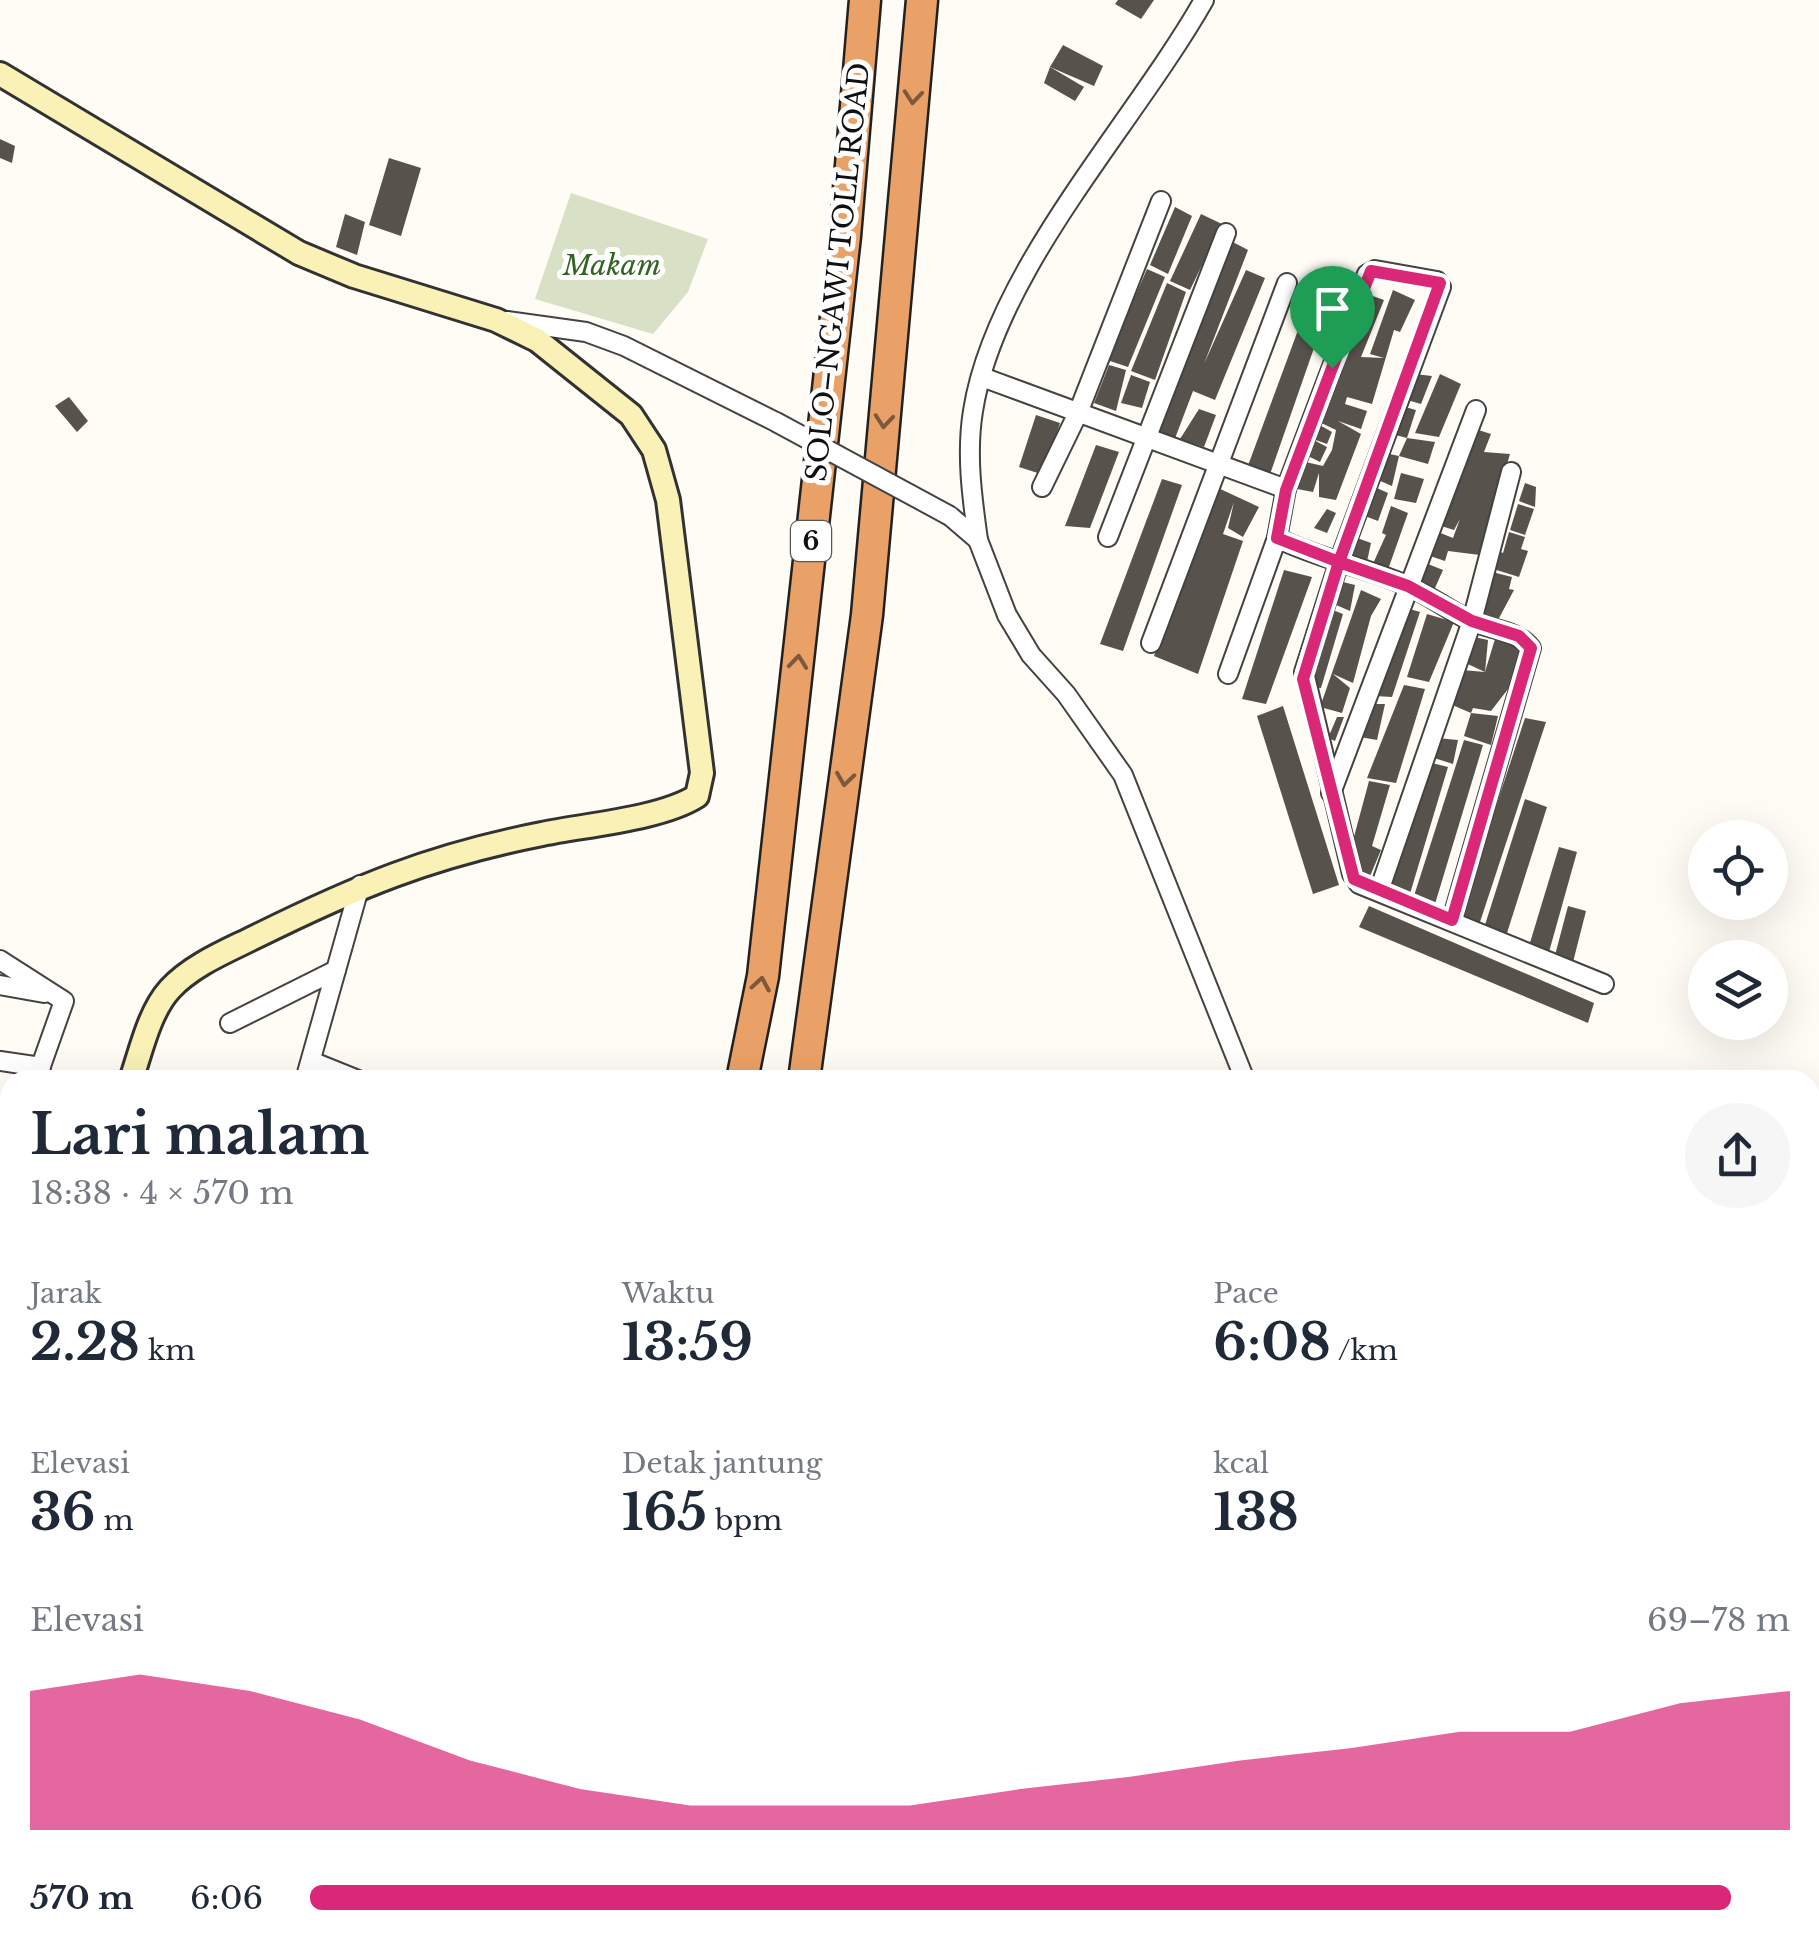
<!DOCTYPE html>
<html lang="id">
<meta charset="utf-8">
<style>
:root{--surface:#fff;--page:#f6f6f7;--text:#1f2937;--muted:#747a83;--accent:#db2777}
body{margin:0;font-family:"Libre Baskerville",serif;background:var(--page);color:var(--text);height:100vh;display:flex;flex-direction:column;font-size:38px;white-space:nowrap}
*{box-sizing:border-box;margin:0}
p{font-size:32px;color:var(--muted)}
.icon{flex:none;width:55px;height:55px;fill:none;stroke:currentColor;stroke-width:2;stroke-linecap:round;stroke-linejoin:round}
.map{position:relative;flex:1;overflow:hidden}
.side{position:absolute;left:0px;top:1070px;width:1820px;height:888px;display:flex;flex-direction:column;background:var(--surface);border-radius:30px 30px 0 0;box-shadow:0 10px 40px #0002}
.side>*{flex:none}
.buttons{position:absolute;left:1688px;top:820px;display:grid;gap:20px}
.buttons a{display:grid;place-items:center;width:100px;height:100px;border-radius:50%;background:var(--surface);box-shadow:0 10px 40px #0002;font-size:50px}
.pin{position:absolute;display:grid;place-items:center;width:85px;height:85px;color:#fff;margin:-102px -42px;border-radius:50% 50% 50% 0;rotate:-45deg;box-shadow:0 0 10px #0007}
.pin .icon{rotate:45deg}
.round{display:grid;place-items:center;flex:none;width:105px;height:105px;border-radius:52px;background:var(--page)}
.headline{display:flex;align-items:center;justify-content:space-between;height:170px;padding:0 30px}
h1{font-size:55px;font-weight:700;line-height:75px}
.figures{display:grid;grid-template-columns:repeat(3,1fr);gap:15px;height:170px;padding:10px 30px}
.figures div{display:grid;align-content:center}
.figures b{font-size:50px;font-weight:700}
.figures small{font-size:28px;font-weight:400}
.figures p{font-size:28px}
.chart{height:280px;padding:20px 30px}
.chart p{display:flex;justify-content:space-between}
.chart svg{width:100%;height:180px;margin-top:10px;fill:var(--accent);opacity:.7}
ul{padding:0 30px;list-style:none;font-size:32px}
li{display:grid;grid-template-columns:160px 120px 1fr;align-items:center;height:75px}
li i{height:25px;border-radius:12px;background:var(--accent)}
.map>svg:first-child{display:block}
.cemetery{fill:#d8e0c5}
.building{fill:#58524d}
.lines{fill:none;stroke-linecap:round;stroke-linejoin:round}
.street-casing{stroke:#434343;stroke-width:22}
.secondary-casing{stroke:#323232;stroke-width:28}
.highway-casing{stroke:#212121;stroke-width:35}
.street{stroke:#fff;stroke-width:18}
.secondary{stroke:#f9f1b5;stroke-width:22}
.highway{stroke:#eaa167;stroke-width:30}
.street-bridge-casing{stroke:#434343;stroke-width:22;stroke-linecap:butt}
.street-bridge{stroke:#fff;stroke-width:18}
.oneway{stroke:#7d583c}
.route-casing{stroke:#fff;stroke-width:20}
.route{stroke:#db2777;stroke-width:12}
.labels{text-anchor:middle;dominant-baseline:central;stroke-width:10;stroke-linejoin:round;paint-order:stroke}
.shield{fill:#fff;stroke:#585858;stroke-width:2.5}
.shield-label{font-size:25px;font-weight:bold;fill:#101010}
.park-label{font-size:28px;font-style:italic;fill:#326524;stroke:#fff}
.street-label{font-size:28px;fill:#101010;stroke:#fff}
</style>
<div class="map">
<svg width="1819" height="1956" viewBox="0 0 1819 1956">
<rect width="100%" height="100%" fill="#fefcf5"/>
<polygon class="cemetery" points="571,193 708,239 688,292 653,334 535,299"/>
<g class="building">
<polygon points="1118,0 1154,0 1141,19 1115,4"/>
<polygon points="1063,45 1103,66 1094,86 1050,67"/>
<polygon points="1050,67 1084,87 1075,101 1044,83"/>
<polygon points="0,139 15,146 12,163 0,158"/>
<polygon points="389,158 421,168 401,236 369,225"/>
<polygon points="1175,207 1192,216 1168,274 1150,265"/>
<polygon points="345,214 365,222 357,255 336,247"/>
<polygon points="1201,214 1222,224 1190,290 1170,281"/>
<polygon points="1231,241 1248,250 1204,364 1246,270 1265,278 1215,400 1193,391 1174,441 1152,434"/>
<polygon points="1147,269 1165,277 1128,367 1107,360"/>
<polygon points="1318,276 1337,282 1269,477 1246,471"/>
<polygon points="1167,283 1186,292 1155,380 1131,371"/>
<polygon points="1393,290 1415,300 1400,332 1394,330 1372,404 1347,397 1345,404 1367,411 1361,429 1338,421 1361,434 1336,500 1319,497 1319,473 1313,492 1292,488 1297,460 1323,466 1332,450 1336,430 1315,420 1352,326 1370,331 1356,325 1367,294 1384,300 1361,357 1384,358 1370,354"/>
<polygon points="1109,365 1126,370 1116,411 1094,403"/>
<polygon points="1415,374 1432,376 1421,404 1400,398"/>
<polygon points="1440,374 1461,384 1439,437 1415,433"/>
<polygon points="1131,375 1150,382 1142,408 1121,403"/>
<polygon points="69,397 88,421 77,432 55,406"/>
<polygon points="1398,405 1416,410 1407,438 1388,433"/>
<polygon points="1199,409 1216,415 1204,447 1180,439"/>
<polygon points="1036,415 1060,423 1044,475 1019,467"/>
<polygon points="1316,423 1332,432 1327,444 1310,438"/>
<polygon points="1469,427 1491,434 1484,452 1510,454 1480,555 1448,551 1445,561 1427,555 1438,532 1453,538 1460,519 1454,530 1438,525"/>
<polygon points="1310,438 1327,447 1320,462 1304,454"/>
<polygon points="1407,438 1435,442 1428,464 1399,456"/>
<polygon points="1096,445 1119,452 1090,528 1065,526"/>
<polygon points="1380,452 1399,456 1392,486 1371,477"/>
<polygon points="1401,473 1424,479 1416,503 1394,499"/>
<polygon points="1162,479 1182,485 1123,651 1100,644"/>
<polygon points="1525,483 1536,487 1535,507 1519,501"/>
<polygon points="1368,484 1388,493 1378,521 1357,513"/>
<polygon points="1216,487 1259,507 1243,537 1228,528 1234,502 1223,534 1243,541 1198,674 1154,656"/>
<polygon points="1518,504 1534,509 1525,535 1510,530"/>
<polygon points="1391,506 1408,513 1385,578 1371,568 1386,535 1382,533"/>
<polygon points="1327,509 1336,513 1327,533 1314,528"/>
<polygon points="1509,532 1525,537 1521,549 1528,551 1519,577 1490,568 1495,550 1503,553"/>
<polygon points="1349,535 1371,543 1366,566 1339,562"/>
<polygon points="1418,560 1443,570 1435,588 1408,586"/>
<polygon points="1284,570 1312,577 1266,704 1242,699"/>
<polygon points="1492,572 1512,577 1509,589 1514,590 1498,620 1480,615"/>
<polygon points="1339,581 1355,585 1350,611 1327,601"/>
<polygon points="1361,590 1381,599 1371,616 1353,683 1333,674 1350,688 1342,713 1320,707"/>
<polygon points="1400,606 1420,612 1392,697 1375,696"/>
<polygon points="1325,607 1343,614 1321,688 1305,686"/>
<polygon points="1427,614 1454,622 1429,682 1407,677"/>
<polygon points="1474,637 1488,640 1485,672 1459,660"/>
<polygon points="1495,639 1522,646 1515,680 1491,711 1473,708 1471,713 1498,716 1491,745 1464,736 1471,713 1450,704 1462,670 1485,672"/>
<polygon points="1404,685 1425,689 1396,783 1367,778"/>
<polygon points="1372,704 1385,704 1377,740 1360,737"/>
<polygon points="1283,706 1339,885 1313,894 1257,716"/>
<polygon points="1337,717 1344,717 1335,741 1328,738"/>
<polygon points="1525,718 1546,722 1479,925 1459,919"/>
<polygon points="1437,738 1458,740 1453,764 1431,757"/>
<polygon points="1464,740 1483,745 1435,904 1413,899"/>
<polygon points="1428,762 1448,767 1409,897 1388,891"/>
<polygon points="1369,781 1390,785 1372,846 1381,850 1368,881 1348,859"/>
<polygon points="1525,799 1547,807 1507,933 1484,928"/>
<polygon points="1559,847 1577,852 1549,952 1529,946"/>
<polygon points="1369,906 1594,1003 1588,1023 1359,927"/>
<polygon points="1568,906 1586,911 1572,966 1554,959"/>
<polygon points="1246,1948 1283,1948 1281,1956 1245,1956"/>
<polygon points="1341,1948 1378,1948 1376,1956"/>
<polygon points="1399,1948 1421,1948 1420,1956 1398,1956"/>
</g>
<g class="lines">
<g class="street-casing">
<g id="street">
<polyline points="507,321 586,332 624,346 776,422"/>
<polyline points="982,377 1286,489"/>
<polyline points="1042,487 1078,413 1161,201"/>
<path d="M950 516 978 540C972 497 966 454 973 411 995 270 1133 125 1204 0"/>
<polyline points="1108,537 1226,233"/>
<polyline points="978,540 1007,615 1031,655 1066,694 1123,775 1245,1080"/>
<polyline points="1151,643 1287,283"/>
<polyline points="1228,674 1277,538"/>
<polyline points="1331,793 1476,410"/>
<polyline points="1379,891 1472,621 1511,472"/>
<path d="M1452 920 1531 648C1516 629 1490 630 1469 620 1448 610 1429 595 1408 586 1365 567 1319 559 1277 538L1286 489 1367 274 1375 270 1437 281 1441 287 1339 562 1304 672 1352 874 1359 884 1604 984"/>
<polyline points="0,960 64,1001 36,1080"/>
<polyline points="0,985 44,993"/>
<polyline points="230,1023 336,970"/>
<polyline points="0,1061 41,1067"/>
<polyline points="311,1061 358,1080"/>
<polyline points="305,1080 360,885"/>
<polyline points="0,1137 10,1138"/>
<polyline points="6,1167 10,1156"/>
<polyline points="0,1493 10,1480"/>
<polyline points="1327,1956 1329,1948"/>
</g>
</g>
<g class="secondary-casing">
<g id="secondary">
<path d="M0 74 299 253 354 276 496 320 537 340 631 415 654 450 668 500 702 773 697 796C661 819 585 825 542 834 430 856 356 887 255 937 227 951 192 965 170 989 149 1012 141 1051 131 1080"/>
<polyline points="0,1569 10,1535"/>
</g>
</g>
<g class="highway-casing">
<g id="highway">
<polyline points="742,1080 763,976 845,236 865,0"/>
<polyline points="804,1080 867,615 922,0"/>
<polyline points="463,1956 466,1948"/>
<polyline points="519,1956 523,1948"/>
</g>
</g>
<use href="#street" class="street"/>
<use href="#secondary" class="secondary"/>
<use href="#highway" class="highway"/>
<g class="street-bridge-casing">
<polyline id="street-bridge" points="776,422 950,516"/>
</g>
<use href="#street-bridge" class="street-bridge"/>
</g>
<defs><path id="oneway-chevron" d="M-2-3.5L2.5 0L-2 3.5" fill="none" stroke-width="1.6" stroke-linecap="round" stroke-linejoin="round" transform="scale(2.5)"/></defs>
<g class="oneway">
<use href="#oneway-chevron" transform="translate(913 97) rotate(95)"/>
<use href="#oneway-chevron" transform="translate(884 421) rotate(95)"/>
<use href="#oneway-chevron" transform="translate(798 662) rotate(-84)"/>
<use href="#oneway-chevron" transform="translate(845 779) rotate(98)"/>
<use href="#oneway-chevron" transform="translate(761 984) rotate(-80)"/>
</g>
<g class="lines">
<g class="route-casing">
<polyline id="route" points="1332,368 1286,490 1277,538 1339,562 1303,679 1354,879 1452,920 1531,648 1519,636 1472,621 1408,586 1339,562 1440,283 1371,271 1332,368"/>
</g>
<use href="#route" class="route"/>
</g>
<g class="labels">
<rect class="shield" x="791" y="521" width="40" height="40" rx="8"/>
<g class="shield-label">
<text x="811" y="541">6</text>
</g>
<g class="park-label">
<text x="612" y="265">Makam</text>
</g>
<g class="street-label">
<text transform="translate(838 272) rotate(-84)">SOLO–NGAWI TOLL ROAD</text>
</g>
</g>
</svg>
<div class="buttons">
<a><svg class="icon" aria-label="locate" viewBox="0 0 24 24"><circle cx="12" cy="12" r="6"/><path d="M12 2v4M12 18v4M2 12h4M18 12h4"/></svg></a>
<a><svg class="icon" aria-label="layers" viewBox="0 0 24 24"><path d="M12 4l9 5-9 5-9-5zM3 14l9 5 9-5"/></svg></a>
</div>
<div class="pin" style="left:1332px;top:368px;background:#1e9e55"><svg class="icon" aria-label="arrive" viewBox="0 0 24 24"><path d="M6 21V4h12l-3 4 3 4H6"/></svg></div>
<section class="side">
<div class="headline"><div><h1>Lari malam</h1><p>18:38 · 4 × 570 m</p></div><a class="round"><svg class="icon" aria-label="share" viewBox="0 0 24 24"><path d="M12 15V3M7 8l5-5 5 5M5 13v7h14v-7"/></svg></a></div>
<div class="figures">
<div><p>Jarak</p><b>2.28<small> km</small></b></div>
<div><p>Waktu</p><b>13:59</b></div>
<div><p>Pace</p><b>6:08<small> /km</small></b></div>
</div>
<div class="figures">
<div><p>Elevasi</p><b>36<small> m</small></b></div>
<div><p>Detak jantung</p><b>165<small> bpm</small></b></div>
<div><p>kcal</p><b>138</b></div>
</div>
<div class="chart"><p><span>Elevasi</span>69–78 m</p>
<svg viewBox="0 0 160 44" preserveAspectRatio="none"><path d="M0 44V10L10 6L20 10L30 17L40 27L50 34L60 38L70 38L80 38L90 34L100 31L110 27L120 24L130 20L140 20L150 13L160 10V44z"/></svg>
</div>
<ul>
<li><b>570 m</b>6:06<i style="width:96%"></i></li>
</ul>
</section>
</div>
